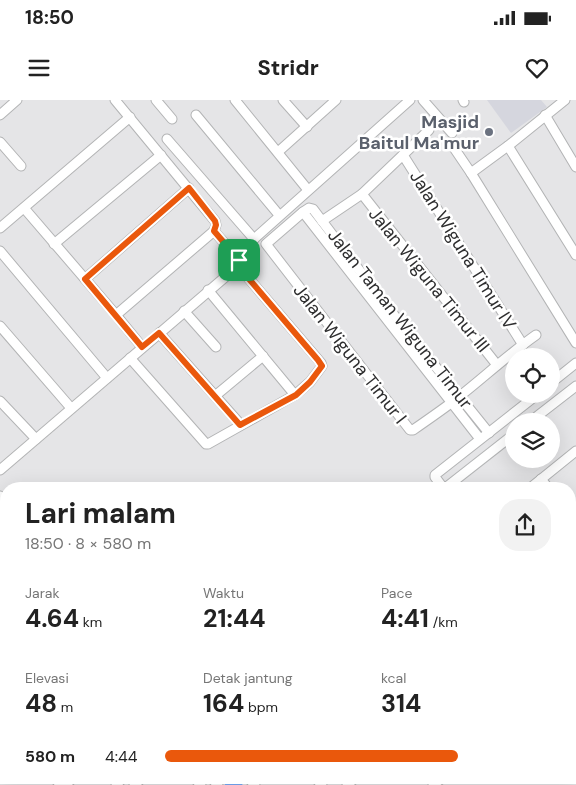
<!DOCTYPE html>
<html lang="id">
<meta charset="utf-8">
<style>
:root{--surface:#fff;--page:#f2f2f2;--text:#222;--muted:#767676;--accent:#ea580c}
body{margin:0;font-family:"DM Sans",sans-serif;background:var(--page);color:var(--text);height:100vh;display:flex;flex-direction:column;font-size:19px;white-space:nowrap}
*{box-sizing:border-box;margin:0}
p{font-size:16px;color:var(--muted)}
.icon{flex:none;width:28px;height:28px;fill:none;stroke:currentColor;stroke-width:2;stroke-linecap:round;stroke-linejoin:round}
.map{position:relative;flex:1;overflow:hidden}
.details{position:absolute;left:0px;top:382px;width:576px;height:302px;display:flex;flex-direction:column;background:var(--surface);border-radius:20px 20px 0 0;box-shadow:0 5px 20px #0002}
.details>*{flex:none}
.tools{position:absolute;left:505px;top:248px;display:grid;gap:10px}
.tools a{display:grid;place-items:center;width:55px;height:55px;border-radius:50%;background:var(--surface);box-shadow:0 5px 20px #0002;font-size:25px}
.pin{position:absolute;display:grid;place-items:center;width:42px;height:42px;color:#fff;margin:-21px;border-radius:10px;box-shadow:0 2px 8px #0006}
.round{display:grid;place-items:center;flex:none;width:52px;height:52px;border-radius:20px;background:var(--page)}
.overview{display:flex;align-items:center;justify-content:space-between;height:85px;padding:0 25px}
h1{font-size:28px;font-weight:700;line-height:38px}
.figures{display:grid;grid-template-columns:repeat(3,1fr);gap:8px;height:85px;padding:5px 25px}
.figures div{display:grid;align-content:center}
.figures b{font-size:25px;font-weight:700}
.figures small{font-size:14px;font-weight:400}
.figures p{font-size:14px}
ul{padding:0 25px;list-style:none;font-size:16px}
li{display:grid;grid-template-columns:80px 60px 1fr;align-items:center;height:38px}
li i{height:12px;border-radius:6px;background:var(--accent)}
.status{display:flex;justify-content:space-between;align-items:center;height:35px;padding:0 25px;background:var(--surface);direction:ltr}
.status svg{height:14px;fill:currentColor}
header{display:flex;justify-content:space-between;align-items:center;height:65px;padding:0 25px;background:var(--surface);font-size:22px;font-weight:700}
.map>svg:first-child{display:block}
.built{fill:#d5d6de}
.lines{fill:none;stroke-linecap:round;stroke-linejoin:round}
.river{stroke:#76abfa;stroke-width:15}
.minor-casing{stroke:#b3b4b5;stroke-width:11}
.minor{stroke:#fff;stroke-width:9}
.route-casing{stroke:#fff;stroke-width:10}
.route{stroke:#ea580c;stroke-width:6}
.worship-dot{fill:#6b7280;stroke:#fff;stroke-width:2}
.labels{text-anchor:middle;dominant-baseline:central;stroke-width:5;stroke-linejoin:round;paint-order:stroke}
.worship-label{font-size:18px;font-weight:bold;fill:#5b616d;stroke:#fff;text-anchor:end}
.street-label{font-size:18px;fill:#2e2e2f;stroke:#fff}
</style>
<div class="status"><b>18:50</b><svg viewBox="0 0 49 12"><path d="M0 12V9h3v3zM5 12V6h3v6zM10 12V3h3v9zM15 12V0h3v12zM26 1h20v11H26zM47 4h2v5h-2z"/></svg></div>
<header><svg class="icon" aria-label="menu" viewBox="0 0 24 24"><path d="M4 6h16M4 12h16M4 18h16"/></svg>Stridr<svg class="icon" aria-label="heart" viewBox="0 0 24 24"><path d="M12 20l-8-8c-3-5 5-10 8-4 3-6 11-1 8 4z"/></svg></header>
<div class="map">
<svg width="576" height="685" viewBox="0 0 576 685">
<rect width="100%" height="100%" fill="#e5e5e7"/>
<polygon class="built" points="487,0 541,0 547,7 511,33"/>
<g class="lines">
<g class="river">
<polyline points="0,428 6,435"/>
<polyline points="230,679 235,685"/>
</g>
<g class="minor-casing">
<g id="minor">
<polyline points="115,0 215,121 216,125 214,131 239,160"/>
<polyline points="156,0 172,19"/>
<polyline points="235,0 308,90"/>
<polyline points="283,0 307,27"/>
<polyline points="423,0 452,33"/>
<polyline points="463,0 464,2"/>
<polyline points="0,15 17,0"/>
<polyline points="196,15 279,115"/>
<polyline points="545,15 576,67"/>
<polyline points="167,39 254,139"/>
<polyline points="0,42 21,66"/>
<polyline points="452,43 452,45 471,73 576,243"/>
<polyline points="508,46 576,155"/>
<polyline points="278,52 336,0"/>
<polyline points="403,55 523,245"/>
<polyline points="471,73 508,46 565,0"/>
<polyline points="362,94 497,265"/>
<polyline points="24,108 116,215 142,247"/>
<polyline points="303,112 480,339"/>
<polyline points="322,121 362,94 429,30"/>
<polyline points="0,128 130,17"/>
<polyline points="54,144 161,55"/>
<polyline points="0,151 107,278"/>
<polyline points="85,179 189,88"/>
<polyline points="208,190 295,295"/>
<polyline points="184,211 216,247"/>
<polyline points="116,215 214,131"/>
<polyline points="0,226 71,308"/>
<polyline points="159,233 241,325"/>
<polyline points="130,258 206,344 208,344 295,295 310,282 322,266 321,263 238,166"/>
<polyline points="551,283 576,263"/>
<polyline points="215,296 263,256"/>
<polyline points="0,301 36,339"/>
<polyline points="531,321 576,286"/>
<path d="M489 333 378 195 313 109 309 108 303 112 266 144 410 330H413C426 321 439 312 451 303 480 281 506 256 536 235"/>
<polyline points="0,370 238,166 239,160 254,139 410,0"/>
<polyline points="541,379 549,389"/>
<polyline points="444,389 435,377 435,375 538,294"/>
<polyline points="444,389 514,334"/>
<polyline points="529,389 576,351"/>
<polyline points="0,396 6,404"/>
<polyline points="570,415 576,423"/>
<polyline points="570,432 576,439"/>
<polyline points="0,447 6,454"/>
<polyline points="0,488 6,482"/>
<polyline points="570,519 576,514"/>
<polyline points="0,552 6,559"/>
<polyline points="570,552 576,560"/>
<polyline points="570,578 576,573"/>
<polyline points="0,643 6,637"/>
<polyline points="55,679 61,685"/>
<polyline points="195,679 201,685"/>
<polyline points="212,679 218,685"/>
<polyline points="249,679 255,685"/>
<polyline points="316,679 322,685"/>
<polyline points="65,685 72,679"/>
<polyline points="116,685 122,679"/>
<polyline points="134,685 141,679"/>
<polyline points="347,685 354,679"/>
<polyline points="433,685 441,679"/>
</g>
</g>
<use href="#minor" class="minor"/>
</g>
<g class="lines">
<g class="route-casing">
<polygon id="route" points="189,88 215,121 216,125 214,131 239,160 238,166 318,260 322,266 310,282 296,295 240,325 159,233 142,247 85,179"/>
</g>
<use href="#route" class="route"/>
</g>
<circle class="worship-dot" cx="489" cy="32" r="5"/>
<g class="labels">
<g class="worship-label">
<text x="479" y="22">Masjid<tspan x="479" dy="21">Baitul Ma'mur</tspan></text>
</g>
<g class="street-label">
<text transform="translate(463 150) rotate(58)">Jalan Wiguna Timur IV</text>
<text transform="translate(429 180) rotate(51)">Jalan Wiguna Timur III</text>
<text transform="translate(400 219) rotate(52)">Jalan Taman Wiguna Timur</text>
<text transform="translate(350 254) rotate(52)">Jalan Wiguna Timur I</text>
</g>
</g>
</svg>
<div class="tools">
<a><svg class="icon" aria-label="locate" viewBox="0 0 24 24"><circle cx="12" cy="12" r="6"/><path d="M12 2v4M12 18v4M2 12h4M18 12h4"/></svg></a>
<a><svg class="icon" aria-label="layers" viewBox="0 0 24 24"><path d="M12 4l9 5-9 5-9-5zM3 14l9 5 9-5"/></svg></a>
</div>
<div class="pin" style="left:239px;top:160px;background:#1e9e55"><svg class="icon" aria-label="arrive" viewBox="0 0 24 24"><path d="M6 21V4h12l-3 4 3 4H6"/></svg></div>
<section class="details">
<div class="overview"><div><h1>Lari malam</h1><p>18:50 · 8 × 580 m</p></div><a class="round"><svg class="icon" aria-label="share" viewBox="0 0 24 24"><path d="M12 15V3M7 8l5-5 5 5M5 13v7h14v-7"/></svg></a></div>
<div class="figures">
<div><p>Jarak</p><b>4.64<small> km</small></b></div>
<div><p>Waktu</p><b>21:44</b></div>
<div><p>Pace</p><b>4:41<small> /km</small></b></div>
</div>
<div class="figures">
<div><p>Elevasi</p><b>48<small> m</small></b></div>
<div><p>Detak jantung</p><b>164<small> bpm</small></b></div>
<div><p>kcal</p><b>314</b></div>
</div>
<ul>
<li><b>580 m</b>4:44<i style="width:76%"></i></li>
</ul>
</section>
</div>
